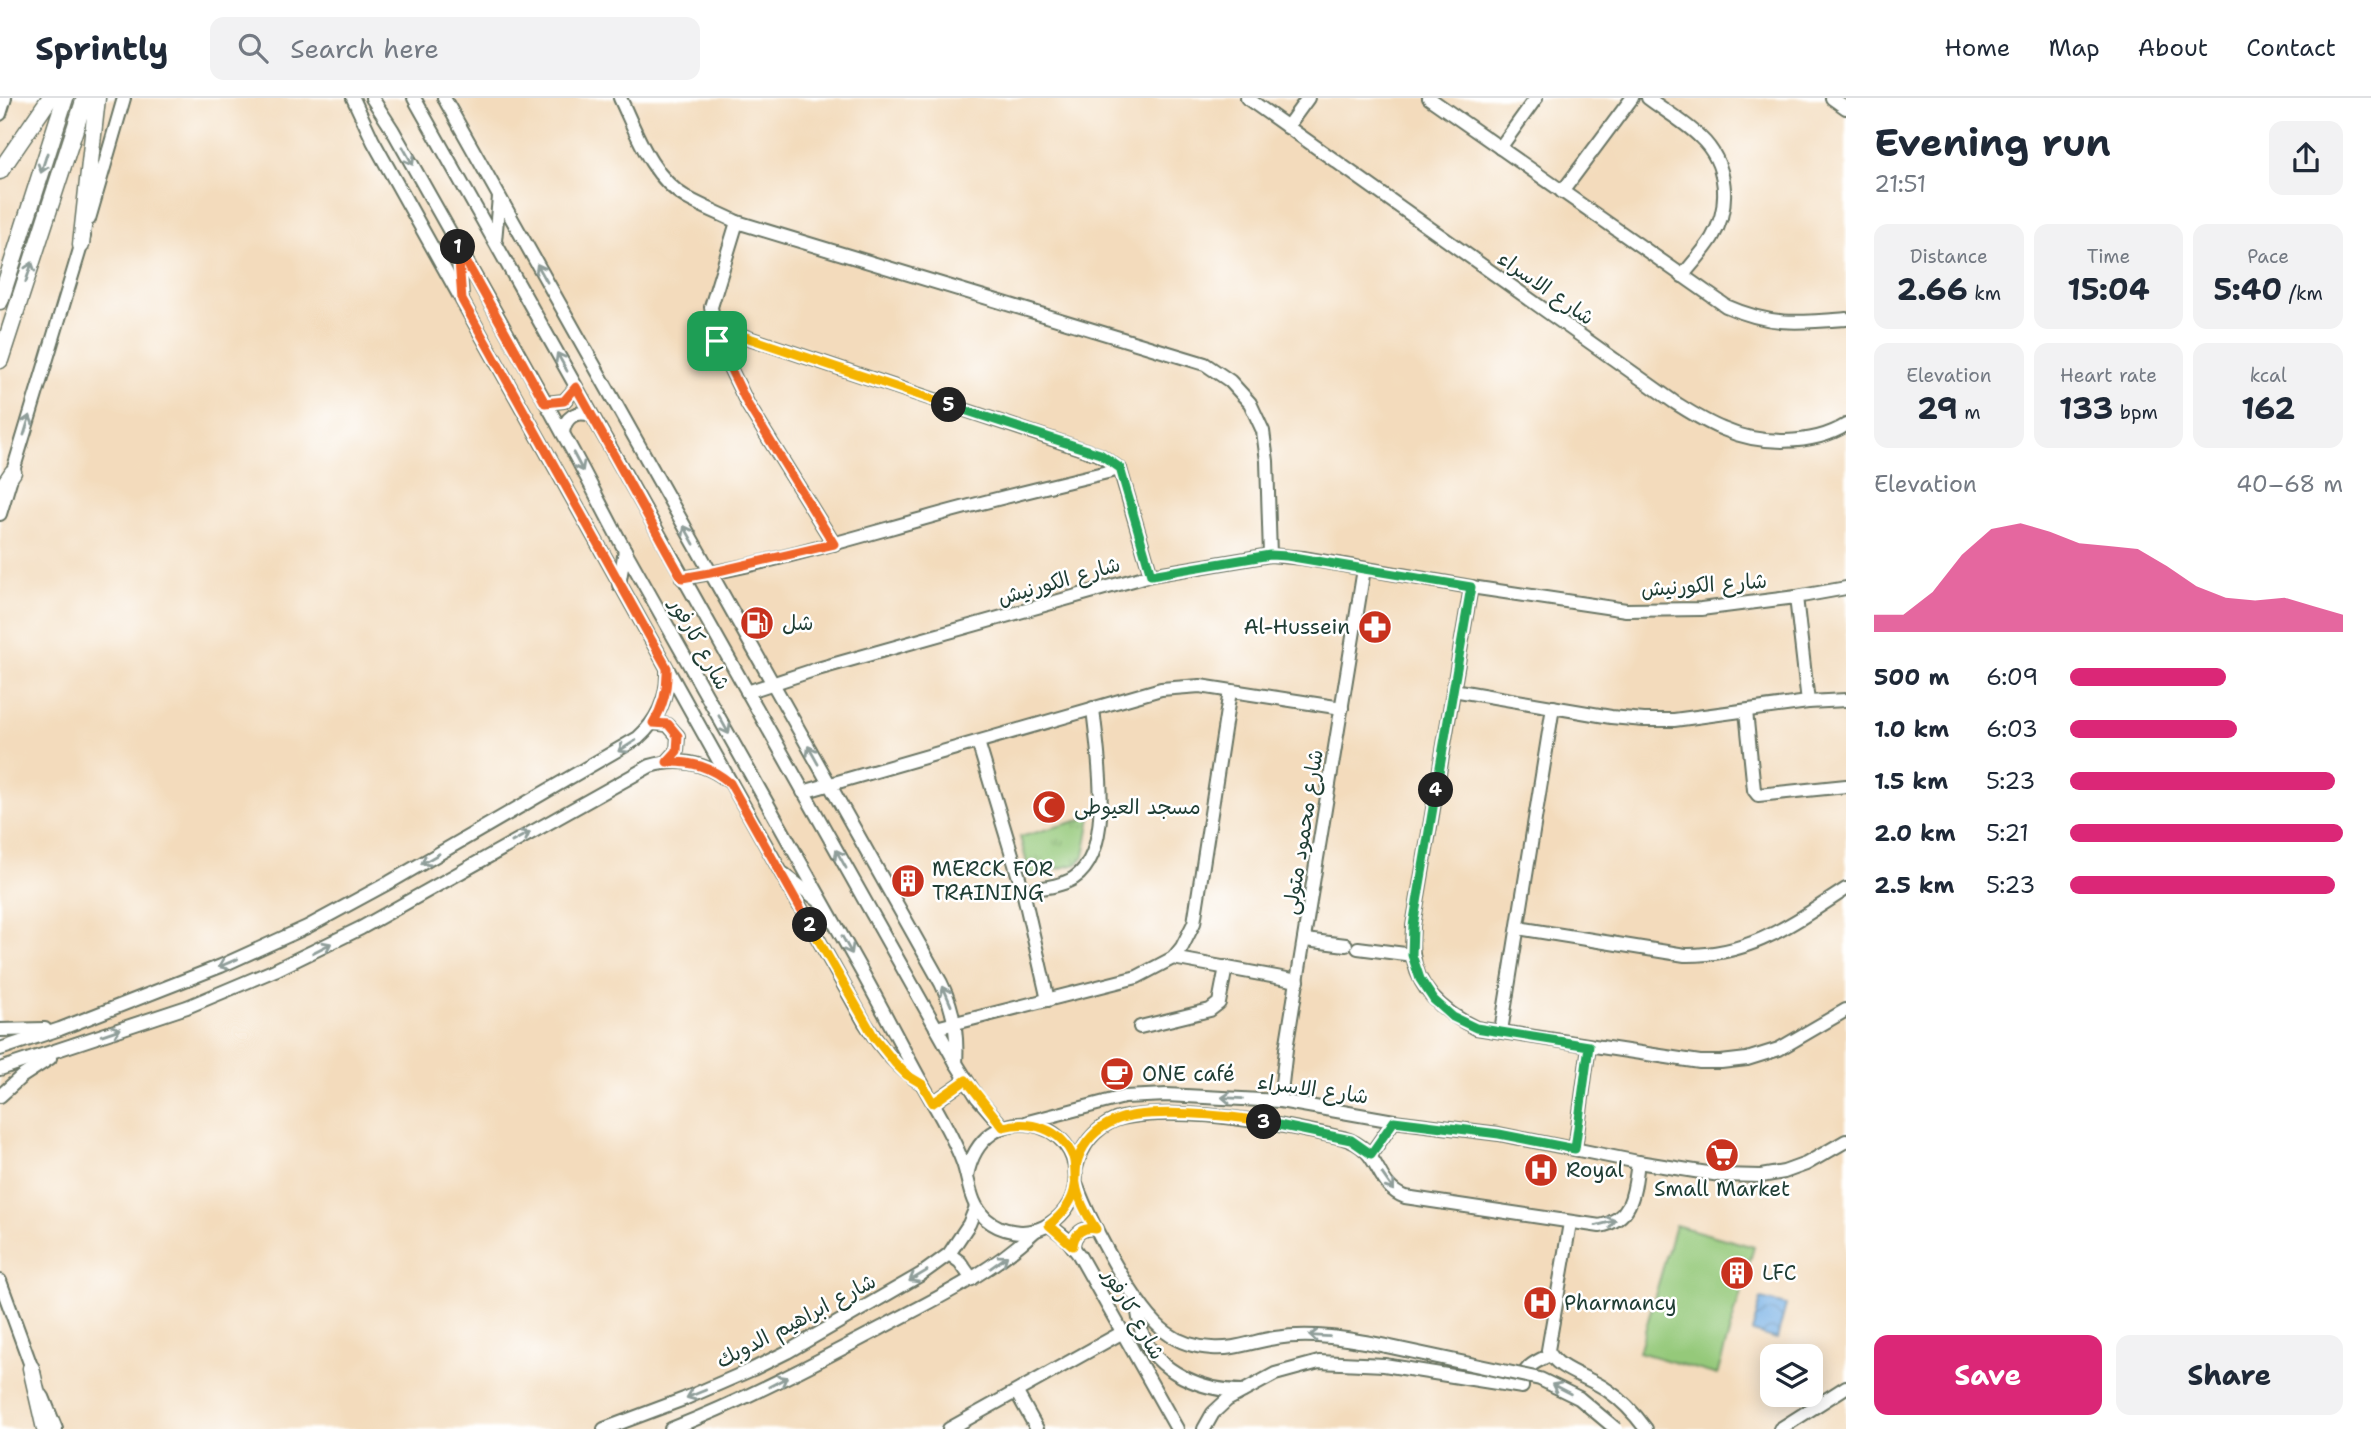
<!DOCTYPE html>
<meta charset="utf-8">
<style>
:root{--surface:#fff;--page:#f2f2f3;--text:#1f2937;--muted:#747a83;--line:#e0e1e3;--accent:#db2777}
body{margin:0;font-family:"Shantell Sans","Playpen Sans Arabic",sans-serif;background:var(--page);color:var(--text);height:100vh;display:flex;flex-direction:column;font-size:26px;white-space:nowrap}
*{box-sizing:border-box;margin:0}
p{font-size:23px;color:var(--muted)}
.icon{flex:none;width:38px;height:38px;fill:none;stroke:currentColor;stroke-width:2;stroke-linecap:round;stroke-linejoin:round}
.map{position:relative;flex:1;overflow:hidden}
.sheet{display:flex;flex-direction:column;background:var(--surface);width:525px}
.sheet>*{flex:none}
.fabs{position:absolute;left:1760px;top:1246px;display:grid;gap:14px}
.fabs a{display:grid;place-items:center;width:63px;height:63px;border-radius:14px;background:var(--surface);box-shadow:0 4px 18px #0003;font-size:35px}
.pin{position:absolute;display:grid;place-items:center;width:60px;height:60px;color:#fff;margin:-30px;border-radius:14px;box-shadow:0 4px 10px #0006}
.km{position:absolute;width:35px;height:35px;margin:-18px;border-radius:50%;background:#222;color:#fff;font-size:19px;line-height:35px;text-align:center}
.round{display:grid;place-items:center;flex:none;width:74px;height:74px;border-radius:14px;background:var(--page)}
.overview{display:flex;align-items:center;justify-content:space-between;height:119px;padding:0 28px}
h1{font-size:38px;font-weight:700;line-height:52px}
.figures{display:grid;grid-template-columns:repeat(3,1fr);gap:10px;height:119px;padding:7px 28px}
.figures div{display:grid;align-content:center;border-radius:14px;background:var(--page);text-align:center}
.figures b{font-size:30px;font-weight:700}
.figures small{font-size:19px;font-weight:400}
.figures p{font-size:19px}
.chart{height:196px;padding:14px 28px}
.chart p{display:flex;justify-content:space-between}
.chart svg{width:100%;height:126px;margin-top:7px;fill:var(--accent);opacity:.7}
.primary-button{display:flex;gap:14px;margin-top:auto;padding:14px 28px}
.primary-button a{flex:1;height:80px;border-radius:14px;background:var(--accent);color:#fff;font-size:28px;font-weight:700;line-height:80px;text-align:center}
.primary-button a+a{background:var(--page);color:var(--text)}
ul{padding:0 28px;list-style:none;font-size:23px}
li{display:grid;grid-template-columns:112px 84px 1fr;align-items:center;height:52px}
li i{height:18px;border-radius:9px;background:var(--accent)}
header{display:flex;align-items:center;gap:42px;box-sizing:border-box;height:98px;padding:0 35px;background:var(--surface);border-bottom:2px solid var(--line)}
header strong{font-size:33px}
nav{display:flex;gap:38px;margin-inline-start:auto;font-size:24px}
.search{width:490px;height:63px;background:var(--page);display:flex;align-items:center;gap:18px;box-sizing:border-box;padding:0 24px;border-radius:14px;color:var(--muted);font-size:26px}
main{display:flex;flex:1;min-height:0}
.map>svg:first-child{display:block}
.grass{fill:url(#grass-tufts);stroke:#5a8357;stroke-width:2}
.pitch{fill:#95c97a;stroke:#5a8357;stroke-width:2}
.water{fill:url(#water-waves);stroke:#48758c;stroke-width:2}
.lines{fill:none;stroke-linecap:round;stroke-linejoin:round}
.minor-casing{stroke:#697464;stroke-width:16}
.major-casing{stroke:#697464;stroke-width:19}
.minor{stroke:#fff;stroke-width:12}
.major{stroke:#fff;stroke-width:16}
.minor-bridge-casing{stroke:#697464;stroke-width:16;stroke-linecap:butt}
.minor-bridge{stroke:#fff;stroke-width:12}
.oneway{stroke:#8f9e9a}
.split-1-casing{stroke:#fff;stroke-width:14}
.split-2-casing{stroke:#fff;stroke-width:14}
.split-3-casing{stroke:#fff;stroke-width:14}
.split-4-casing{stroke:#fff;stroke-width:14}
.split-5-casing{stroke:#fff;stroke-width:14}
.split-6-casing{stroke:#fff;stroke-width:14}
.split-1{stroke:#f0652b;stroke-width:9}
.split-2{stroke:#f0652b;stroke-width:9}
.split-3{stroke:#f5b400;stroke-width:9}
.split-4{stroke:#22a559;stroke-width:9}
.split-5{stroke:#22a559;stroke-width:9}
.split-6{stroke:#f5b400;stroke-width:9}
.labels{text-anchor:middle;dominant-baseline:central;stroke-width:5;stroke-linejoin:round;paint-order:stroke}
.street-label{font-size:21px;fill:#1f3d34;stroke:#fff}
.poi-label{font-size:21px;fill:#1f3d34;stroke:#fff;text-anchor:start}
</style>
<header>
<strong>Sprintly</strong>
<div class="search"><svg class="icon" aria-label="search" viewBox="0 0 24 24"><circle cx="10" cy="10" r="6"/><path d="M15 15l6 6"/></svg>Search here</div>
<nav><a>Home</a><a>Map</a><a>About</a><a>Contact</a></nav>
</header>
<main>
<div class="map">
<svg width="1846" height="1331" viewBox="0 0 1846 1331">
<defs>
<pattern id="grass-tufts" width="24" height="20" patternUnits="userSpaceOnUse" patternTransform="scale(1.75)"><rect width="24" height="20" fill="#95c97a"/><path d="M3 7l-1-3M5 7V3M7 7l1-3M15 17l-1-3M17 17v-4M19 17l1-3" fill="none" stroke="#79a465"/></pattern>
<pattern id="water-waves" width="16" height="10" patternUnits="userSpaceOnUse" patternTransform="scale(1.75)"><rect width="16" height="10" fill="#72ade3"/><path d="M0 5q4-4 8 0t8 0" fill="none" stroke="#5d8eb9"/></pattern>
</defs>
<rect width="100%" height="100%" fill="#fff"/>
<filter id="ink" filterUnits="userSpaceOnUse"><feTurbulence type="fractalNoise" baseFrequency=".0143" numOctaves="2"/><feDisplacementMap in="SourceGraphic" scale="14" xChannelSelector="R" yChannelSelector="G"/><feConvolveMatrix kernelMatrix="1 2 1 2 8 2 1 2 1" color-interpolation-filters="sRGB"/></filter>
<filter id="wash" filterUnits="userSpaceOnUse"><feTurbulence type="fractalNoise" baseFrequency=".00686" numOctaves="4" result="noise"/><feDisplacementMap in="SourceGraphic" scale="28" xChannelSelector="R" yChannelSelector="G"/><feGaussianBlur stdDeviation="1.57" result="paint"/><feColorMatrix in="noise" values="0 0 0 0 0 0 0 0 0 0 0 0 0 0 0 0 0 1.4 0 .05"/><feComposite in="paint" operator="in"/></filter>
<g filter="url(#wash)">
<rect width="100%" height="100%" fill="#f3dbbc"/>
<polygon class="grass" points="1091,719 1084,758 1077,766 1030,777 1020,739"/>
<polygon class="pitch" points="1675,1127 1754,1149 1717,1277 1639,1254"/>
<polygon class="water" points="1761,1201 1786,1207 1777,1241 1752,1234"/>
</g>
<g filter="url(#ink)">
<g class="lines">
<g class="minor-casing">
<g id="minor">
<path d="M353 0 373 43 865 925C880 949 897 970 921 985"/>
<path d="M372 0 392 31C449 132 506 232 562 334 585 374 605 416 627 456 705 596 784 734 862 874 883 912 903 951 924 989 938 1014 953 1038 963 1065 970 1085 969 1105 986 1121 1001 1134 1025 1138 1044 1129 1060 1121 1073 1106 1075 1088 1085 1018 982 997 967 1078"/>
<polyline points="414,0 956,965 977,999 1003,1029"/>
<path d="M444 0 941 885C954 911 958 936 956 965"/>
<path d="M620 0C637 36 651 79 687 100 703 109 721 116 737 124L1205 266 1230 283 1250 305 1263 333 1267 363 1270 457"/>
<path d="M1247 0 1674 304C1690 314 1705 324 1723 331 1759 347 1812 348 1846 327"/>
<path d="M1429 0 1726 208C1771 228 1798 225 1846 221"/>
<path d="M1648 0C1665 13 1685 24 1700 39 1728 65 1731 108 1712 140 1704 153 1692 166 1682 178"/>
<polyline points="1832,0 1846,10"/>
<polyline points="0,16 5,0"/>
<polyline points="1287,29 1308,0"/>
<polyline points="1500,50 1536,0"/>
<polyline points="1562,94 1632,0"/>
<polyline points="89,121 124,0"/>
<polyline points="737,124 711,209 717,243 748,307 834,446"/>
<polyline points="495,143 499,99"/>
<polyline points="459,153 462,198"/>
<polyline points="713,228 1100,357 1120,371 1151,477"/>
<polyline points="546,305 564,303 576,290"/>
<path d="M563 335C565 319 576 312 591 317"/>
<polyline points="0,416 84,138"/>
<path d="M682 480C764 467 843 443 922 421 988 402 1054 387 1120 371"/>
<polyline points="619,487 625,452"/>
<path d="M1471 489 1413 828C1413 837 1411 847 1413 856 1417 893 1445 915 1476 930L1700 964H1721L1747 961 1779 951 1846 912"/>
<polyline points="1796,499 1808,604"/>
<polyline points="1453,592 1611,619 1644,622 1674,622 1808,604 1846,602"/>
<polyline points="747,594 814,572 1151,477 1270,457 1303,460 1471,489 1626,512 1701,511 1796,499 1846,490"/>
<polyline points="1746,613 1754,692 1758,697 1846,688"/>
<polyline points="653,625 668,627 678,638 677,653 667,664"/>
<polyline points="978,644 1023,793 1048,902"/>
<polyline points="803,694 1161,591 1200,588 1342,610"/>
<polyline points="784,776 819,803"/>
<path d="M1023 793C1040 790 1060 789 1074 780 1116 752 1097 653 1093 610"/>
<path d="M1518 830 1685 857C1751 858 1793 825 1846 791"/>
<polyline points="1305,842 1346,847"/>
<polyline points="1358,850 1413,857"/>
<polyline points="1173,860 1298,883"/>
<polyline points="1140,929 1210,912 1219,905 1226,869"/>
<polyline points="936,930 1137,879 1173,860 1182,849 1194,825 1230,593"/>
<polyline points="0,932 45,931"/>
<polyline points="1501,933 1553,609"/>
<path d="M0 951 60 931 221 868 307 829 390 784 638 640C658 622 668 600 667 573"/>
<path d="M0 971 187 909 275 872 361 830 650 668C678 660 704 664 727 682"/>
<polyline points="0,998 21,979 50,960"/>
<polyline points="1280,1003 1286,951 1364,471"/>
<polyline points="933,1005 966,982"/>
<polyline points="1028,1024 1124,999 1167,997 1280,1003 1394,1023 1499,1036 1638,1064 1720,1077 1761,1078 1784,1074 1806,1066 1846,1043"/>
<polyline points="1575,1051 1589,948"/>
<polyline points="1371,1056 1394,1023"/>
<path d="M1076 1070C1081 1049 1094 1031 1115 1022 1128 1017 1144 1017 1157 1016 1221 1014 1281 1027 1343 1040 1383 1051 1373 1087 1405 1099L1600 1128C1634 1121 1634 1092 1638 1064"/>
<path d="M1076 1086C1090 1123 1136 1214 1167 1235 1180 1245 1196 1249 1212 1250 1234 1252 1254 1243 1275 1240 1313 1234 1349 1241 1386 1248"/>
<path d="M1570 1125 1548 1252C1556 1272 1590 1279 1607 1292 1622 1302 1635 1316 1646 1331"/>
<polyline points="1049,1127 1066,1140 1079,1157 1177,1331"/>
<path d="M1073 1148C1074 1135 1083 1129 1096 1131"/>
<polyline points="949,1156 960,1164 972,1181"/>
<polyline points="0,1183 34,1276"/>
<path d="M1136 1202C1138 1212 1139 1224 1142 1235 1156 1275 1204 1293 1243 1293"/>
<polyline points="1017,1295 1037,1331"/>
<polyline points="43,1299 56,1331"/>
<polyline points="604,1331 684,1301 753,1271 787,1254 920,1177 949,1156 969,1126 976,1109"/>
<path d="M671 1331C745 1302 813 1266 883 1229 937 1200 991 1175 1036 1132"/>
<polyline points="949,1331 1123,1234"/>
<path d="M1204 1331 1213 1315 1227 1302 1275 1276 1319 1264 1384 1267 1522 1289C1521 1269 1535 1264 1550 1257"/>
<polyline points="1780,1331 1846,1289"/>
</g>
</g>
<g class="major-casing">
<g id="major">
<polyline points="0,73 50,0"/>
<polyline points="81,147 97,0"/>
<polyline points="0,203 65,0"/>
<polyline points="0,262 85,0"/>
<polyline points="0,393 13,374"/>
<polyline points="31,1270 45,1331"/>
</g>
</g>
<use href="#minor" class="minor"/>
<use href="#major" class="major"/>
<g class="minor-bridge-casing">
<polyline id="minor-bridge" points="1386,1248 1540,1281 1579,1300 1616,1331"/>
</g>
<use href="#minor-bridge" class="minor-bridge"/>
</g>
<defs><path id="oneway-shaft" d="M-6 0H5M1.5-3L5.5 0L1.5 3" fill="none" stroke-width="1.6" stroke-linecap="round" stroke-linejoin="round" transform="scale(1.75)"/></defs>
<g class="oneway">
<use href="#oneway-shaft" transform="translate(408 58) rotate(61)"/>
<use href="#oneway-shaft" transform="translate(44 65) rotate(108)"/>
<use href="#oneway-shaft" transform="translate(29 174) rotate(-72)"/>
<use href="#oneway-shaft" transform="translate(542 175) rotate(-119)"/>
<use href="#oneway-shaft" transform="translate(562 264) rotate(-119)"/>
<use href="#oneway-shaft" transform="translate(27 327) rotate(-73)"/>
<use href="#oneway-shaft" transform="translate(578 364) rotate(62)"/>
<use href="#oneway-shaft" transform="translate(689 437) rotate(-119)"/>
<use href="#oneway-shaft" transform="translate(724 627) rotate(61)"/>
<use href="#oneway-shaft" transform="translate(627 648) rotate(148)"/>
<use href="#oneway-shaft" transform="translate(813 657) rotate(-119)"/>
<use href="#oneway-shaft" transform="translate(521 739) rotate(-29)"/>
<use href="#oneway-shaft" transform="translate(430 761) rotate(150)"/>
<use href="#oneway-shaft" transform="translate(841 761) rotate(-119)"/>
<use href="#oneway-shaft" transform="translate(847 847) rotate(61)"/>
<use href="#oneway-shaft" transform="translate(322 850) rotate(-27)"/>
<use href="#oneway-shaft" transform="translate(228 865) rotate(157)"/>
<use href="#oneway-shaft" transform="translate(947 898) rotate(-113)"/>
<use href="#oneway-shaft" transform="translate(111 934) rotate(-19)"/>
<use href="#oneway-shaft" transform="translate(1232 1000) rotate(-177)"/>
<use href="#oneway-shaft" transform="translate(1388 1084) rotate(55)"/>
<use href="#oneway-shaft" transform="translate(1606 1125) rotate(-14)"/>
<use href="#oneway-shaft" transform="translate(999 1164) rotate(-36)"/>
<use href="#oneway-shaft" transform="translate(918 1178) rotate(149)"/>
<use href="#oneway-shaft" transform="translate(1319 1238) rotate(-177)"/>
<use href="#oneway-shaft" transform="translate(778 1284) rotate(-28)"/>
<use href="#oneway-shaft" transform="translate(1561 1291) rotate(-153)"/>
<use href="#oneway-shaft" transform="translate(696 1296) rotate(158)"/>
</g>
</g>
<g class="lines" filter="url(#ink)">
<g class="split-1-casing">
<polyline id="split-1" points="458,149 545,305 564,303 576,289 682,480 710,475 834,446 748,307 717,243"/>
</g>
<g class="split-2-casing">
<path id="split-2" d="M458 149 462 202 667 570C668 590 664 607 653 625L668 626 678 638 677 653 667 664C692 663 711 669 730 685L810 827"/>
</g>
<g class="split-3-casing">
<path id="split-3" d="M810 827 874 939 895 965 907 977 922 986 933 1005 966 982 1003 1029C1030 1022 1061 1030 1073 1059 1076 1068 1074 1077 1076 1086 1078 1101 1088 1119 1096 1131 1083 1129 1074 1135 1073 1148L1049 1127C1062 1117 1073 1105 1075 1088 1077 1079 1075 1070 1078 1061 1084 1044 1097 1030 1114 1023 1144 1009 1230 1017 1264 1024"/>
</g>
<g class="split-4-casing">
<polyline id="split-4" points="1264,1024 1351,1042 1371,1056 1394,1023 1499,1036 1575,1051 1589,948 1476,930 1453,919 1434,902 1420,881 1412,857 1413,828 1436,692"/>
</g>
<g class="split-5-casing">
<polyline id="split-5" points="949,307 1100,356 1120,370 1151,477 1270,457 1287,458 1471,489 1436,692"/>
</g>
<g class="split-6-casing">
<polyline id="split-6" points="717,243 713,228 949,307"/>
</g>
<use href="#split-1" class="split-1"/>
<use href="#split-2" class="split-2"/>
<use href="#split-3" class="split-3"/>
<use href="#split-4" class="split-4"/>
<use href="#split-5" class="split-5"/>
<use href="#split-6" class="split-6"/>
</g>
<defs>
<g id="fuel-disc" transform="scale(1.75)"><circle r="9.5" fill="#c8321e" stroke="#fff"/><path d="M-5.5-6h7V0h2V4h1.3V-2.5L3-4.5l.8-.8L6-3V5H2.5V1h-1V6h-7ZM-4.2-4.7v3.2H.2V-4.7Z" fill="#fff"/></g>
<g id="pharmacy-disc" transform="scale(1.75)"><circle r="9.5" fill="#c8321e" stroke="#fff"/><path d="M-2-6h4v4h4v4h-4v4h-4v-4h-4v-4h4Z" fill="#fff"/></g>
<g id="mosque-disc" transform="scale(1.75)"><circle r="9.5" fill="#c8321e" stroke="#fff"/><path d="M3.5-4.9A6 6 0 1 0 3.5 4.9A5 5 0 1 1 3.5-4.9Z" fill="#fff"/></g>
<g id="building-disc" transform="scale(1.75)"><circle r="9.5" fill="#c8321e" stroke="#fff"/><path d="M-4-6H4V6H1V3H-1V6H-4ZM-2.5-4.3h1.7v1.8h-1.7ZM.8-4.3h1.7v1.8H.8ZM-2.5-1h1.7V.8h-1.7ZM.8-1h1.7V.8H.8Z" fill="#fff"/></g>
<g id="cafe-disc" transform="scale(1.75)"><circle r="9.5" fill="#c8321e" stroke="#fff"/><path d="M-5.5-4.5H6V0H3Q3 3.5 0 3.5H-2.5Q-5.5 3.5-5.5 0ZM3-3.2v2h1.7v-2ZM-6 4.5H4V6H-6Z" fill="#fff"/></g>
<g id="supermarket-disc" transform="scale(1.75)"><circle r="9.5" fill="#c8321e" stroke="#fff"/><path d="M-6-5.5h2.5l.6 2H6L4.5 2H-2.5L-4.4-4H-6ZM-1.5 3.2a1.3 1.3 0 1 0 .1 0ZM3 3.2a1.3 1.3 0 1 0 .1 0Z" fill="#fff"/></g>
<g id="hospital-disc" transform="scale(1.75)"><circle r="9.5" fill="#c8321e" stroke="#fff"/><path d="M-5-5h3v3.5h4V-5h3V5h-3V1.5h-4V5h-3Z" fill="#fff"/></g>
</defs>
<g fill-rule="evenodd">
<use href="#fuel-disc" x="757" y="525"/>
<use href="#pharmacy-disc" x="1375" y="529"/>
<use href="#mosque-disc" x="1049" y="709"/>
<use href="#building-disc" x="908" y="783"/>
<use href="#cafe-disc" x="1117" y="976"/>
<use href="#supermarket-disc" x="1722" y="1057"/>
<use href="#hospital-disc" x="1541" y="1072"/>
<use href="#building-disc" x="1737" y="1175"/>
<use href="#hospital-disc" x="1540" y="1205"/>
</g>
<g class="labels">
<g class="street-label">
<text transform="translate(1546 190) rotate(35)">شارع الاسراء</text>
<text transform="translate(1059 483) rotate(-16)">شارع الكورنيش</text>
<text transform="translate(1704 487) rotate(-4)">شارع الكورنيش</text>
<text transform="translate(700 546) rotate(61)">شارع كارفور</text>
<text transform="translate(1303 734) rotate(-81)">شارع محمود متولى</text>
<text transform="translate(1313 991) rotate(8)">شارع الاسراء</text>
<text transform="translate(1134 1216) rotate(60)">شارع كارفور</text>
<text transform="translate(796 1223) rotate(-28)">شارع ابراهيم الدوبك</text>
</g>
<g class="poi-label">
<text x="782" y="525">شل</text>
<text x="1350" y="529" text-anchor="end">Al-Hussein</text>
<text x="1074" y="709">مسجد العيوطى</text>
<text x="932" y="771">MERCK FOR<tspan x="932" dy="24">TRAINING</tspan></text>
<text x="1142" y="976">ONE café</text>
<text x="1566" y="1072">Royal</text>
<text x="1722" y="1091" text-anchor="middle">Small Market</text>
<text x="1762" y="1175">LFC</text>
<text x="1564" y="1205">Pharmancy</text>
</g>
</g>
</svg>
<div class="fabs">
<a><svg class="icon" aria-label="layers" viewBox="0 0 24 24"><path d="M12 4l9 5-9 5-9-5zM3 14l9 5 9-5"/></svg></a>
</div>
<div class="pin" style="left:717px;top:243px;background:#1e9e55"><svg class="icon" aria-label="arrive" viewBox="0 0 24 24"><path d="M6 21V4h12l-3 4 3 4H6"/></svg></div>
<b class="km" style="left:458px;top:149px">1</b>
<b class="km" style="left:810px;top:827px">2</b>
<b class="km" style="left:1264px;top:1024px">3</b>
<b class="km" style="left:1436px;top:692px">4</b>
<b class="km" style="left:949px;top:307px">5</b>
</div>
<section class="sheet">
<div class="overview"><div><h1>Evening run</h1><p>21:51</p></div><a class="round"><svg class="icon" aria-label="share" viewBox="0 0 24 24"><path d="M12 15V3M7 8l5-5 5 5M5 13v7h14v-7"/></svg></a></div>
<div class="figures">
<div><p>Distance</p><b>2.66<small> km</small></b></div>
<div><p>Time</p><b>15:04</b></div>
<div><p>Pace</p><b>5:40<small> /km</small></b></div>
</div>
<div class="figures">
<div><p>Elevation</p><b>29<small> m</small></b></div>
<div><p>Heart rate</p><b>133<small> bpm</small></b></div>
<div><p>kcal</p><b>162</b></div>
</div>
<div class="chart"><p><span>Elevation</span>40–68 m</p>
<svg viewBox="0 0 160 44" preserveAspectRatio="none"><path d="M0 44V38L10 38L20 30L30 17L40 8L50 6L60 9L70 13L80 14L90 15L100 21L110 28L120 32L130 33L140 32L150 35L160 38V44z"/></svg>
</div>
<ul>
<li><b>500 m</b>6:09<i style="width:57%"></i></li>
<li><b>1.0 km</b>6:03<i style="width:61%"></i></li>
<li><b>1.5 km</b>5:23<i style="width:97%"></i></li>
<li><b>2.0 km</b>5:21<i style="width:100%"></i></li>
<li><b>2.5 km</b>5:23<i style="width:97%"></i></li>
</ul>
<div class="primary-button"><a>Save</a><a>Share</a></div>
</section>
</main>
